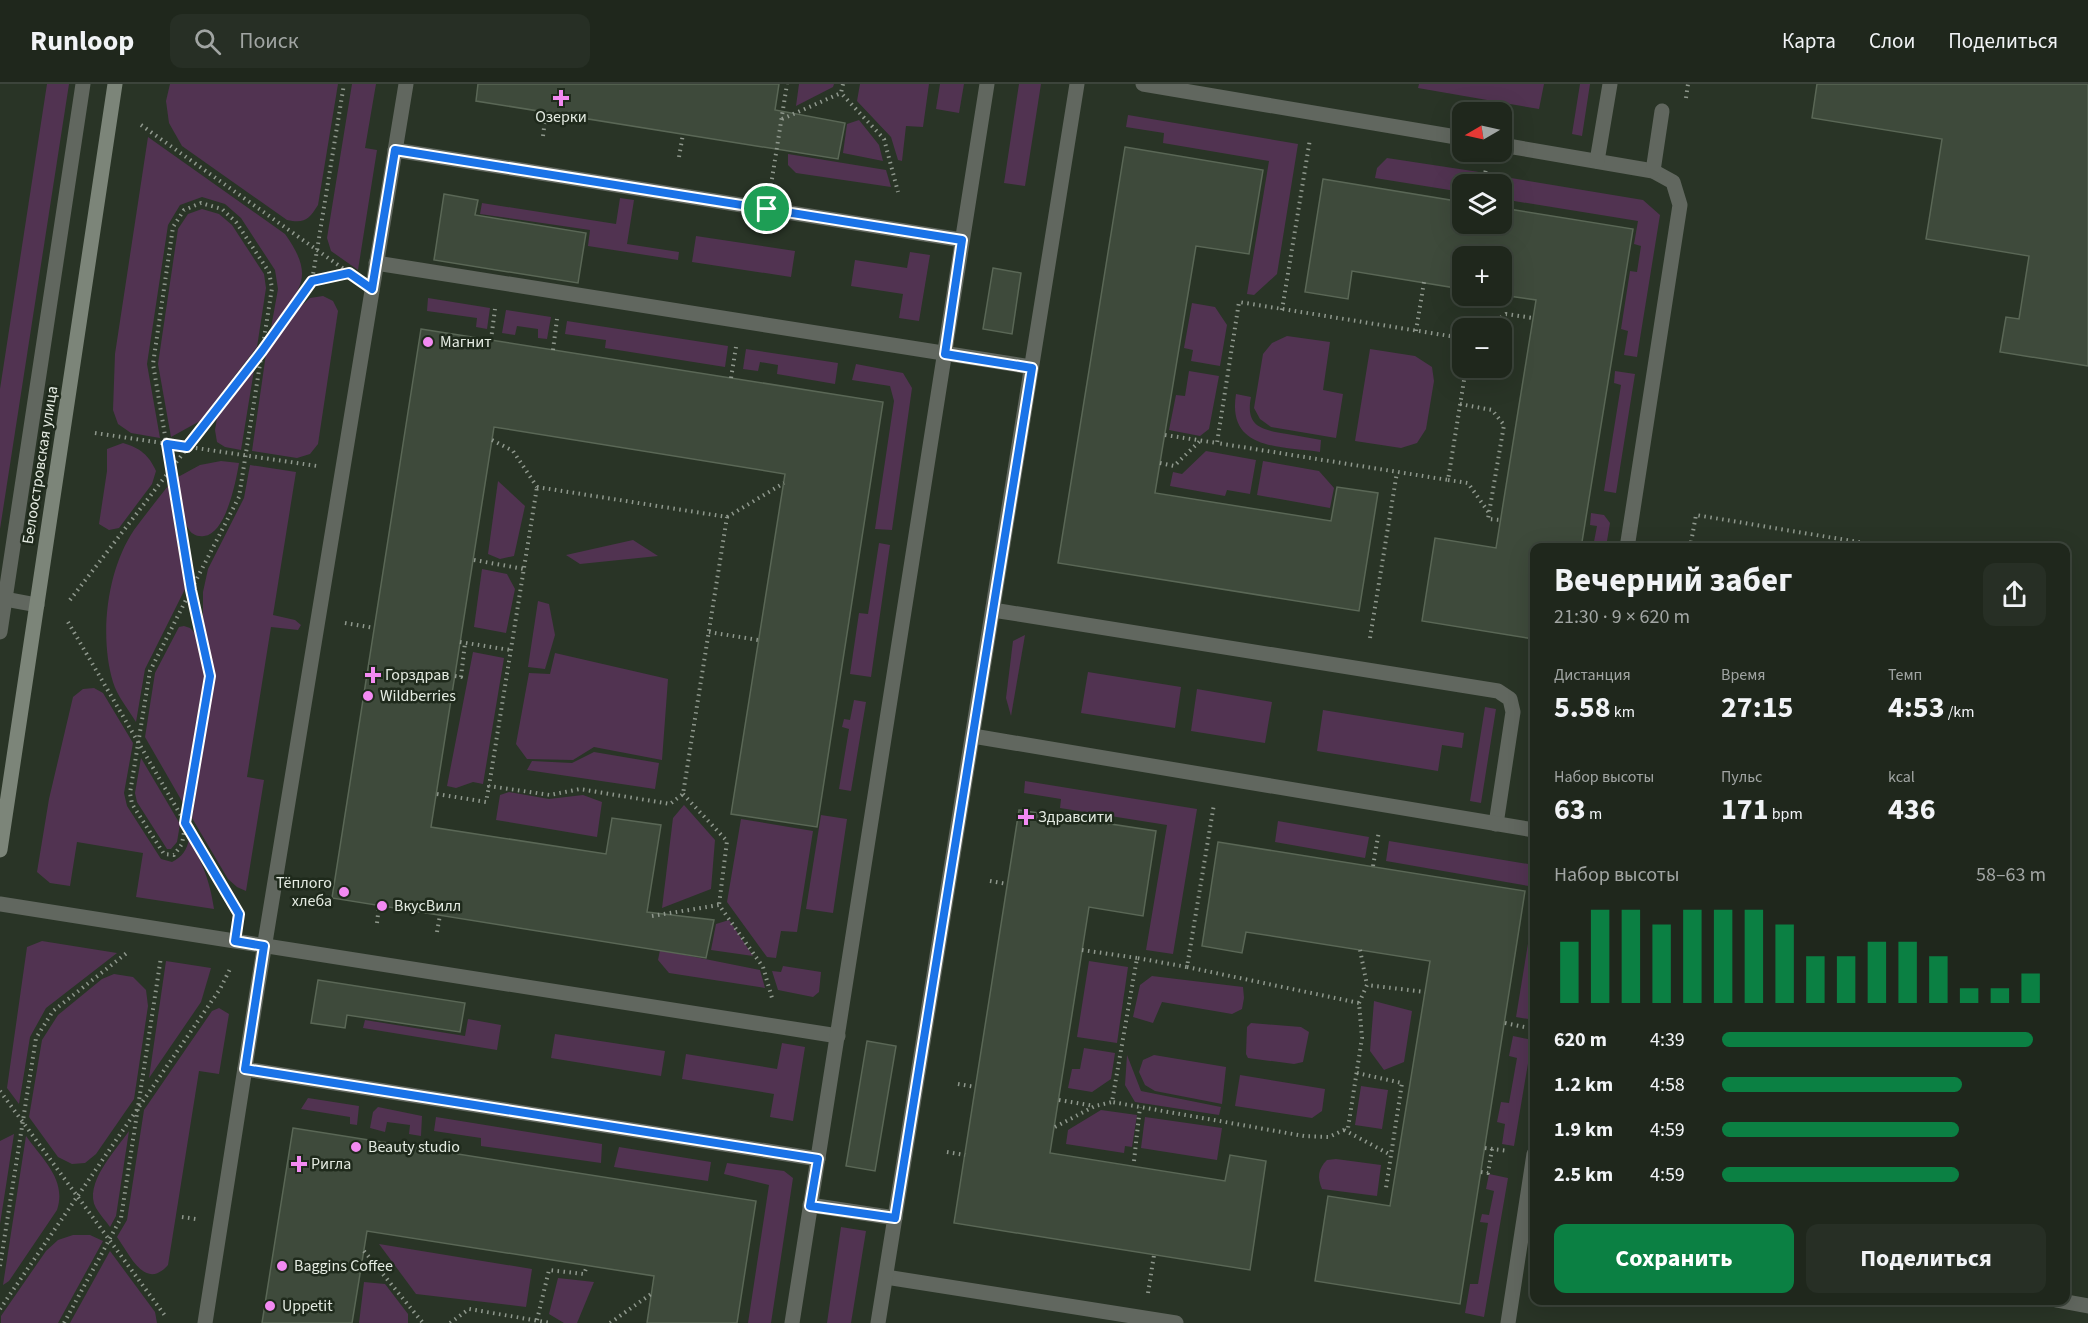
<!DOCTYPE html>
<html lang="ru">
<meta charset="utf-8">
<style>
:root{--surface:#1f271c;--page:#272f25;--text:#f1f3f6;--muted:#a1a5a3;--line:#3c443b;--accent:#0b8043}
body{margin:0;font-family:"Source Sans 3",sans-serif;background:var(--page);color:var(--text);height:100vh;display:flex;flex-direction:column;font-size:22px;white-space:nowrap}
*{box-sizing:border-box;margin:0}
p{font-size:20px;color:var(--muted)}
.icon{flex:none;width:33px;height:33px;fill:none;stroke:currentColor;stroke-width:2;stroke-linecap:round;stroke-linejoin:round}
.map{position:relative;flex:1;overflow:hidden}
.drawer{position:absolute;left:1530px;top:459px;width:540px;height:762px;display:flex;flex-direction:column;background:var(--surface);border-radius:12px;box-shadow:0 6px 24px #0002,0 0 0 2px var(--line)}
.drawer>*{flex:none}
.needle{width:39px;rotate:261deg}
.fabs{position:absolute;left:1452px;top:18px;display:grid;gap:12px}
.fabs a{display:grid;place-items:center;width:60px;height:60px;border-radius:12px;background:var(--surface);box-shadow:0 6px 24px #0002,0 0 0 2px var(--line);font-size:30px}
.pin{position:absolute;display:grid;place-items:center;width:51px;height:51px;color:#fff;margin:-26px;border:3px solid #fff;border-radius:50%;box-shadow:0 2px 6px #0007}
.round{display:grid;place-items:center;flex:none;width:63px;height:63px;border-radius:12px;background:var(--page)}
.headline{display:flex;align-items:center;justify-content:space-between;height:102px;padding:0 24px}
h1{font-size:33px;font-weight:700;line-height:45px}
.figures{display:grid;grid-template-columns:repeat(3,1fr);gap:9px;height:102px;padding:6px 24px}
.figures div{display:grid;align-content:center}
.figures b{font-size:30px;font-weight:700}
.figures small{font-size:16px;font-weight:400}
.figures p{font-size:16px}
.chart{height:168px;padding:12px 24px}
.chart p{display:flex;justify-content:space-between}
.chart svg{width:100%;height:108px;margin-top:6px;stroke:var(--accent);stroke-width:6}
.button{display:flex;gap:12px;margin-top:auto;padding:12px 24px}
.button a{flex:1;height:69px;border-radius:12px;background:var(--accent);color:#fff;font-size:24px;font-weight:700;line-height:69px;text-align:center}
.button a+a{background:var(--page);color:var(--text)}
ul{padding:0 24px;list-style:none;font-size:20px}
li{display:grid;grid-template-columns:96px 72px 1fr;align-items:center;height:45px}
li i{height:15px;border-radius:8px;background:var(--accent)}
header{display:flex;align-items:center;gap:36px;box-sizing:border-box;height:84px;padding:0 30px;background:var(--surface);border-bottom:2px solid var(--line)}
header strong{font-size:28px}
nav{display:flex;gap:33px;margin-inline-start:auto;font-size:21px}
.search{width:420px;height:54px;background:var(--page);display:flex;align-items:center;gap:15px;box-sizing:border-box;padding:0 21px;border-radius:12px;color:var(--muted);font-size:22px}
.map>svg:first-child{display:block}
.green{fill:#513351}
.building{fill:#3e4a3b;stroke:#5a6756;stroke-width:1.5}
.lines{fill:none;stroke-linecap:round;stroke-linejoin:round}
.path{stroke:#8f988d;stroke-width:4;stroke-dasharray:1.5 4.5;stroke-linecap:butt}
.service{stroke:#61675f;stroke-width:15}
.tertiary{stroke:#61675f;stroke-width:15}
.secondary{stroke:#7c8579;stroke-width:15}
.route-casing{stroke:#fff;stroke-width:12}
.route{stroke:#1a73e8;stroke-width:8}
.poi-dot{fill:#f38af2;stroke:#1f2a1c;stroke-width:2}
.labels{text-anchor:middle;dominant-baseline:central;stroke-width:5;stroke-linejoin:round;paint-order:stroke}
.poi-label{font-size:16px;fill:#e4ebe2;stroke:#1f2a1c;text-anchor:start}
.street-label{font-size:16px;fill:#e4ebe2;stroke:#1f2a1c}
</style>
<header>
<strong>Runloop</strong>
<div class="search"><svg class="icon" aria-label="search" viewBox="0 0 24 24"><circle cx="10" cy="10" r="6"/><path d="M15 15l6 6"/></svg>Поиск</div>
<nav><a>Карта</a><a>Слои</a><a>Поделиться</a></nav>
</header>
<div class="map">
<svg width="2088" height="1239" viewBox="0 0 2088 1239">
<rect width="100%" height="100%" fill="#293426"/>
<g class="green">
<polygon points="47,0 69,0 0,445 0,305"/>
<path d="M170 0H338L318 121C309 135 305 140 287 136L182 62 169 39 166 17Z"/>
<polygon points="352,0 376,0 365,64 377,66 358,186 331,167 327,154"/>
<polygon points="799,0 834,0 833,3 796,22"/>
<polygon points="860,0 929,0 923,43 906,42 902,77 898,76 891,53 857,17"/>
<polygon points="940,0 964,0 959,29 936,25"/>
<polygon points="1019,0 1041,0 1025,102 1004,99"/>
<polygon points="1419,0 1544,0 1539,25 1418,4"/>
<polygon points="1580,0 1590,0 1582,52 1572,50"/>
<polygon points="1128,31 1298,60 1277,190 1254,211 1247,210 1269,77 1163,59 1164,49 1126,43"/>
<polygon points="859,36 879,61 883,77 843,69 847,40"/>
<path d="M148 53 285 150C317 195 299 205 271 244L278 205 275 186 241 134 225 120 202 113 180 121 168 141 147 280 160 354 131 349 118 340 113 326 115 270Z"/>
<polygon points="788,70 886,86 891,103 796,89 788,81"/>
<polygon points="1387,74 1479,88 1476,100 1462,100 1462,108 1375,94 1377,84"/>
<polygon points="1493,91 1643,116 1660,131 1637,273 1624,271 1628,247 1621,245 1630,187 1637,188 1641,162 1634,160 1638,137 1502,115 1502,100 1492,100"/>
<polygon points="620,114 634,116 627,160 679,168 678,176 588,162 590,146 480,130 482,119 616,140"/>
<polygon points="202,125 219,130 232,141 264,190 266,204 257,263 200,337 171,353 158,280 178,145 188,130"/>
<polygon points="696,152 795,167 791,193 692,178"/>
<polygon points="910,168 930,171 919,237 899,234 903,210 851,202 855,176 907,184"/>
<polygon points="323,212 333,217 338,227 318,360 310,370 297,374 252,367 266,270 300,223 310,214"/>
<polygon points="428,214 490,224 487,245 476,243 477,234 427,227"/>
<polygon points="1192,219 1215,223 1227,241 1220,282 1191,277 1193,266 1184,264"/>
<polygon points="506,226 551,233 547,255 538,254 538,245 517,242 515,251 502,249"/>
<polygon points="567,237 728,262 725,283 605,264 606,256 565,250"/>
<polygon points="1287,252 1330,258 1323,306 1343,310 1336,354 1271,343 1260,335 1254,324 1263,270 1272,259"/>
<polygon points="746,265 838,279 835,300 777,290 778,281 760,278 758,287 743,285"/>
<polygon points="1370,265 1415,272 1432,283 1434,297 1426,345 1417,359 1401,364 1355,357"/>
<polygon points="856,280 903,289 912,304 892,446 875,445 894,317 890,302 852,296"/>
<polygon points="254,286 241,366 225,363 217,358 215,346 217,334"/>
<polygon points="1189,287 1219,292 1209,345 1200,352 1169,346 1176,311 1185,312"/>
<polygon points="1615,287 1635,290 1616,409 1604,407 1621,301 1614,299"/>
<path d="M1236 310 1251 313C1245 343 1262 346 1287 350 1299 352 1310 354 1321 356L1320 368C1279 362 1227 366 1236 310Z"/>
<path d="M123 359C140 364 149 371 156 387L152 400 119 444 109 446 99 440 107 387V365Z"/>
<polygon points="1206,367 1256,376 1250,410 1227,406 1225,412 1170,402 1173,388 1182,390"/>
<path d="M221 377 239 379C236 397 226 450 204 452 197 453 191 450 188 444 180 431 180 409 178 393L200 381Z"/>
<polygon points="1263,377 1319,387 1334,404 1330,424 1257,411"/>
<polygon points="250,381 296,388 273,531 295,536 301,541 298,546 271,543 247,693 264,696 246,807 237,803 228,795 192,734 215,592 203,533 203,508 208,485 244,414"/>
<polygon points="498,397 525,422 514,472 500,475 488,470"/>
<path d="M168 402 185 505 145 585 136 638C129 626 117 612 113 598 99 551 107 486 134 446 145 431 157 416 168 402Z"/>
<polygon points="1591,429 1604,431 1610,439 1606,463 1593,463 1597,442 1590,441"/>
<polygon points="633,456 658,472 580,480 566,471"/>
<polygon points="879,459 890,461 871,593 850,590 859,529 868,530"/>
<polygon points="482,485 507,490 515,505 506,549 474,543"/>
<polygon points="538,517 549,520 555,551 545,585 528,583"/>
<polygon points="184,542 190,544 195,549 204,592 183,719 145,653 155,589 179,543"/>
<polygon points="1025,551 1011,632 1006,614 1013,557"/>
<polygon points="473,568 504,574 483,700 473,698 456,704 447,702"/>
<polygon points="555,569 668,595 662,676 594,663 573,676 527,675 516,660 529,589 550,590"/>
<polygon points="1088,588 1181,603 1175,644 1081,629"/>
<path d="M94 604 103 609 133 659 124 709 127 722 161 775 172 778C182 773 187 766 189 755 203 780 210 797 214 825L136 813 143 769 77 758 70 802 50 799 37 788 49 715 73 613 83 605Z"/>
<polygon points="1197,605 1272,618 1265,659 1191,647"/>
<polygon points="854,616 866,618 851,707 839,705 849,645 842,643 844,635 850,636"/>
<polygon points="1485,623 1496,625 1481,719 1470,717"/>
<polygon points="1323,626 1464,649 1462,664 1442,661 1438,687 1317,667"/>
<polygon points="594,668 659,679 655,705 527,686 532,677 572,679"/>
<polygon points="141,674 180,740 177,758 171,765 167,765 137,718 135,709"/>
<polygon points="1025,697 1197,725 1173,870 1146,866 1167,741 1060,724 1061,715 1024,709"/>
<polygon points="509,708 549,715 583,711 602,718 597,753 496,736 500,711"/>
<polygon points="684,721 715,756 711,805 662,824 673,734"/>
<polygon points="821,731 847,735 833,829 806,825"/>
<polygon points="741,735 813,747 797,848 781,847 776,874 767,873 727,818"/>
<polygon points="1278,737 1369,753 1365,774 1275,758"/>
<polygon points="1389,757 1534,781 1534,803 1386,777"/>
<polygon points="1534,823 1534,936 1516,933"/>
<polygon points="729,836 753,872 711,866 716,840"/>
<polygon points="42,857 117,869 46,924 30,953 19,1020 7,1004 27,863"/>
<polygon points="660,866 760,886 765,904 669,889 658,876"/>
<polygon points="166,877 211,884 201,918 149,994"/>
<polygon points="1089,877 1128,883 1117,959 1077,953"/>
<polygon points="783,882 821,888 819,908 813,913 778,906 772,887 781,888"/>
<polygon points="114,890 133,893 146,906 148,922 134,1015 96,1070 85,1079 72,1080 58,1073 29,1033 42,956 58,931 102,895"/>
<polygon points="1152,892 1243,903 1244,914 1242,925 1232,930 1162,918 1153,939 1133,933 1140,901"/>
<polygon points="1374,917 1412,927 1404,978 1384,986 1370,967"/>
<path d="M219 924 229 930 219 990 199 987 168 1181C145 1207 130 1171 117 1153L127 1136 144 1026 212 927Z"/>
<polygon points="468,935 501,941 497,966 363,944 365,936 465,952"/>
<polygon points="1251,939 1301,943 1309,948 1303,978 1294,980 1248,974 1246,970 1247,943"/>
<polygon points="555,950 665,967 661,992 551,974"/>
<polygon points="1513,952 1532,956 1514,1062 1502,1060 1505,1040 1497,1038 1501,1018 1509,1019 1517,974 1509,972"/>
<polygon points="782,959 805,963 793,1037 770,1033 774,1010 682,995 686,970 777,985"/>
<polygon points="1084,964 1115,969 1111,995 1092,1008 1068,1004 1072,985 1080,985"/>
<polygon points="1127,971 1141,1007 1221,1023 1219,1031 1135,1018 1125,1001"/>
<polygon points="1154,971 1226,983 1222,1020 1155,1007 1145,1001 1139,988 1143,976"/>
<polygon points="1240,991 1325,1005 1322,1027 1312,1034 1235,1022"/>
<polygon points="1361,1002 1388,1006 1382,1045 1355,1041"/>
<polygon points="308,1014 359,1022 357,1041 350,1040 350,1033 301,1025"/>
<polygon points="378,1023 422,1032 421,1052 409,1050 410,1041 387,1038 385,1048 370,1044 373,1028"/>
<polygon points="1101,1026 1137,1031 1132,1063 1125,1062 1124,1069 1066,1060 1068,1046"/>
<polygon points="436,1033 602,1060 601,1079 481,1062 481,1054 434,1047"/>
<polygon points="1145,1033 1222,1044 1217,1076 1141,1064"/>
<path d="M129 1047 116 1132 110 1143C106 1137 100 1131 96 1124 83 1100 116 1066 129 1047Z"/>
<polygon points="14,1050 0,1140 0,1057"/>
<path d="M26 1052C43 1076 67 1096 57 1126L9 1197 3 1201Z"/>
<polygon points="619,1063 711,1078 708,1097 614,1083"/>
<path d="M1336 1075 1381 1081 1377 1112 1322 1105C1317 1093 1318 1085 1327 1076Z"/>
<polygon points="727,1079 784,1087 793,1094 771,1239 748,1239 769,1101 724,1090"/>
<polygon points="1489,1090 1508,1094 1484,1233 1465,1229 1470,1200 1478,1200 1488,1139 1480,1138 1482,1130 1489,1131 1494,1107 1486,1105"/>
<polygon points="841,1143 866,1147 851,1239 827,1239"/>
<polygon points="73,1151 90,1151 103,1157 58,1239 1,1239 1,1232 46,1167 58,1156"/>
<polygon points="379,1160 532,1185 526,1223 416,1210"/>
<polygon points="110,1167 155,1228 157,1239 70,1239"/>
<polygon points="558,1194 594,1198 577,1239 564,1239 549,1230"/>
<polygon points="364,1198 385,1200 408,1230 408,1239 359,1239"/>
</g>
<g class="building">
<polygon points="478,0 779,0 775,26 845,39 838,75 476,17"/>
<polygon points="1817,0 2088,0 2088,282 2000,268 2006,233 2019,235 2029,172 1926,155 1942,55 1812,34"/>
<polygon points="1125,63 1263,86 1249,170 1196,162 1155,409 1331,437 1337,403 1378,409 1359,527 1058,479"/>
<polygon points="1323,95 1462,118 1462,140 1502,140 1502,124 1633,145 1581,464 1534,464 1534,555 1422,537 1435,454 1496,464 1536,216 1502,211 1502,172 1462,172 1462,205 1352,187 1348,215 1305,208"/>
<polygon points="444,110 478,116 475,131 586,149 578,199 434,176"/>
<polygon points="993,184 1021,189 1012,250 983,245"/>
<polygon points="421,245 883,318 817,743 731,730 785,390 494,343 431,743 606,770 612,734 661,741 647,828 714,836 706,874 332,814"/>
<polygon points="1019,726 1156,747 1143,832 1089,823 1050,1069 1225,1097 1230,1071 1266,1077 1250,1186 954,1139"/>
<polygon points="1218,758 1525,807 1460,1220 1315,1197 1328,1112 1390,1122 1430,877 1246,848 1242,869 1202,862"/>
<polygon points="318,896 465,919 460,948 347,931 345,944 311,939"/>
<polygon points="867,957 896,962 875,1087 846,1082"/>
<polygon points="293,1044 756,1117 737,1239 647,1239 654,1192 367,1147 352,1239 262,1239"/>
</g>
<g class="lines">
<g class="path">
<polyline points="843,0 841,9 884,55 898,108"/>
<polyline points="1686,14 1688,0"/>
<polyline points="782,35 841,9"/>
<polyline points="141,41 348,188"/>
<polyline points="543,52 546,28"/>
<polyline points="679,73 683,50"/>
<polyline points="1483,100 1486,85"/>
<polyline points="771,101 787,0"/>
<polyline points="312,197 349,188"/>
<polyline points="1282,226 1310,55"/>
<polyline points="1486,244 1506,230 1533,234"/>
<polyline points="1416,247 1424,198"/>
<polyline points="1462,254 1239,218 1217,359 1448,396 1466,284"/>
<polyline points="491,256 495,225"/>
<polyline points="553,266 557,235"/>
<polyline points="731,294 736,263"/>
<polyline points="1460,320 1492,326 1504,341 1488,435 1500,436"/>
<polyline points="95,349 317,382"/>
<polyline points="1165,351 1217,359"/>
<polyline points="492,356 513,367 537,403"/>
<polyline points="1160,379 1174,382 1201,356"/>
<polyline points="1448,396 1468,399 1489,429"/>
<polygon points="537,403 727,433 683,710 670,720 580,705 550,711 489,702"/>
<polyline points="727,433 784,399"/>
<polyline points="1690,464 1696,431 1894,464"/>
<polyline points="474,476 524,485"/>
<polyline points="191,506 150,587 130,709 132,720 164,770 174,771 182,760 210,592 191,506 153,280 173,143 184,126 201,119 222,125 236,138 269,188 272,204 239,413 191,506"/>
<polyline points="70,516 262,267 312,197 344,0"/>
<polyline points="68,538 239,831"/>
<polyline points="345,539 374,544"/>
<polyline points="709,548 758,556"/>
<polyline points="1370,554 1397,388"/>
<polyline points="460,558 510,566"/>
<polyline points="455,592 461,593 465,559"/>
<polyline points="437,710 486,718 489,702"/>
<polyline points="683,710 727,757 719,821"/>
<polyline points="1373,782 1379,747"/>
<polyline points="990,797 1007,800"/>
<polyline points="652,832 719,821 763,883 772,914"/>
<polyline points="377,839 379,822"/>
<polyline points="437,848 440,831"/>
<polyline points="1082,866 1137,874"/>
<polyline points="1360,866 1367,901"/>
<polyline points="1187,883 1359,919 1362,954 1348,1044 1329,1053 1304,1052 1112,1018 1137,874 1187,883 1214,720"/>
<polyline points="1359,919 1367,901 1425,908"/>
<polyline points="1505,939 1534,945"/>
<polyline points="1357,989 1402,999 1386,1104"/>
<polyline points="958,1000 975,1003"/>
<polyline points="0,1007 166,1233"/>
<polyline points="1059,1016 1094,1022"/>
<polyline points="1055,1043 1095,1022 1112,1018"/>
<polyline points="1344,1046 1391,1071"/>
<polyline points="1485,1064 1508,1067"/>
<polyline points="947,1068 965,1071"/>
<polyline points="1134,1077 1140,1023"/>
<polyline points="1481,1088 1488,1089 1492,1065"/>
<polyline points="182,1133 196,1135"/>
<polyline points="364,1167 423,1239"/>
<polyline points="0,1182 36,954 53,927 128,868"/>
<polyline points="1148,1209 1154,1171"/>
<polyline points="0,1225 220,905 231,883"/>
<polyline points="537,1236 549,1186 584,1190 587,1182"/>
<polyline points="64,1239 121,1134 161,873"/>
<polyline points="450,1239 469,1225 551,1239"/>
<polyline points="610,1239 651,1210"/>
</g>
<g class="service">
<polyline points="1143,0 1462,54"/>
<polyline points="1502,61 1653,87 1673,98 1680,121 1627,464"/>
<polyline points="395,66 962,156"/>
<polyline points="1597,77 1610,0"/>
<polyline points="1653,87 1662,27"/>
<polyline points="376,179 1031,283"/>
<polyline points="0,514 37,521"/>
<polyline points="993,526 1498,607 1510,615 1513,628 1496,740"/>
<polyline points="973,652 1534,746"/>
<polyline points="0,820 838,952"/>
<polyline points="245,985 818,1075"/>
<polyline points="810,1121 895,1134"/>
<polyline points="886,1193 1176,1239"/>
<polyline points="2056,1216 2088,1222"/>
<polyline points="205,1239 258,901 406,0"/>
<polyline points="792,1239 987,0"/>
<polyline points="878,1239 1077,0"/>
<polyline points="1508,1239 1534,1070"/>
</g>
<polyline class="tertiary" points="0,548 83,0"/>
<polyline class="secondary" points="0,766 115,0"/>
</g>
<g class="lines">
<g class="route-casing">
<polygon id="route" points="395,66 962,156 945,270 1032,284 895,1134 810,1122 818,1075 245,985 264,862 235,857 239,830 185,739 210,592 191,506 167,360 187,363 262,267 312,197 349,189 372,205"/>
</g>
<use href="#route" class="route"/>
</g>
<g class="poi-dot">
<path d="M558 5h6v6h6v6h-6v6h-6v-6h-6v-6h6z"/>
<circle cx="428" cy="258" r="6"/>
<path d="M370 582h6v6h6v6h-6v6h-6v-6h-6v-6h6z"/>
<circle cx="368" cy="612" r="6"/>
<path d="M1023 724h6v6h6v6h-6v6h-6v-6h-6v-6h6z"/>
<circle cx="344" cy="808" r="6"/>
<circle cx="382" cy="822" r="6"/>
<circle cx="356" cy="1063" r="6"/>
<path d="M296 1071h6v6h6v6h-6v6h-6v-6h-6v-6h6z"/>
<circle cx="282" cy="1182" r="6"/>
<circle cx="270" cy="1222" r="6"/>
</g>
<g class="labels">
<g class="poi-label">
<text x="561" y="33" text-anchor="middle">Озерки</text>
<text x="440" y="258">Магнит</text>
<text x="385" y="591">Горздрав</text>
<text x="380" y="612">Wildberries</text>
<text x="1038" y="733">Здравсити</text>
<text x="332" y="799" text-anchor="end">Тёплого<tspan x="332" dy="18">хлеба</tspan></text>
<text x="394" y="822">ВкусВилл</text>
<text x="368" y="1063">Beauty studio</text>
<text x="311" y="1080">Ригла</text>
<text x="294" y="1182">Baggins Coffee</text>
<text x="282" y="1222">Uppetit</text>
</g>
<g class="street-label">
<text transform="translate(40 381) rotate(-81)">Белоостровская улица</text>
</g>
</g>
</svg>
<div class="fabs">
<a><svg class="needle" viewBox="-14 -14 28 28"><path d="M0-13l5 13h-10z" fill="#e53935"/><path d="M0 13l5-13h-10z" fill="#a1a5a3"/></svg></a>
<a><svg class="icon" aria-label="layers" viewBox="0 0 24 24"><path d="M12 4l9 5-9 5-9-5zM3 14l9 5 9-5"/></svg></a>
<a>+</a>
<a>−</a>
</div>
<div class="pin" style="left:767px;top:125px;background:#1e9e55"><svg class="icon" aria-label="arrive" viewBox="0 0 24 24"><path d="M6 21V4h12l-3 4 3 4H6"/></svg></div>
<section class="drawer">
<div class="headline"><div><h1>Вечерний забег</h1><p>21:30 · 9 × 620 m</p></div><a class="round"><svg class="icon" aria-label="share" viewBox="0 0 24 24"><path d="M12 15V3M7 8l5-5 5 5M5 13v7h14v-7"/></svg></a></div>
<div class="figures">
<div><p>Дистанция</p><b>5.58<small> km</small></b></div>
<div><p>Время</p><b>27:15</b></div>
<div><p>Темп</p><b>4:53<small> /km</small></b></div>
</div>
<div class="figures">
<div><p>Набор высоты</p><b>63<small> m</small></b></div>
<div><p>Пульс</p><b>171<small> bpm</small></b></div>
<div><p>kcal</p><b>436</b></div>
</div>
<div class="chart"><p><span>Набор высоты</span>58–63 m</p>
<svg viewBox="0 0 160 44" preserveAspectRatio="none"><path d="M5 44V19M15 44V6M25 44V6M35 44V12M45 44V6M55 44V6M65 44V6M75 44V12M85 44V25M95 44V25M105 44V19M115 44V19M125 44V25M135 44V38M145 44V38M155 44V32"/></svg>
</div>
<ul>
<li><b>620 m</b>4:39<i style="width:96%"></i></li>
<li><b>1.2 km</b>4:58<i style="width:74%"></i></li>
<li><b>1.9 km</b>4:59<i style="width:73%"></i></li>
<li><b>2.5 km</b>4:59<i style="width:73%"></i></li>
</ul>
<div class="button"><a>Сохранить</a><a>Поделиться</a></div>
</section>
</div>
